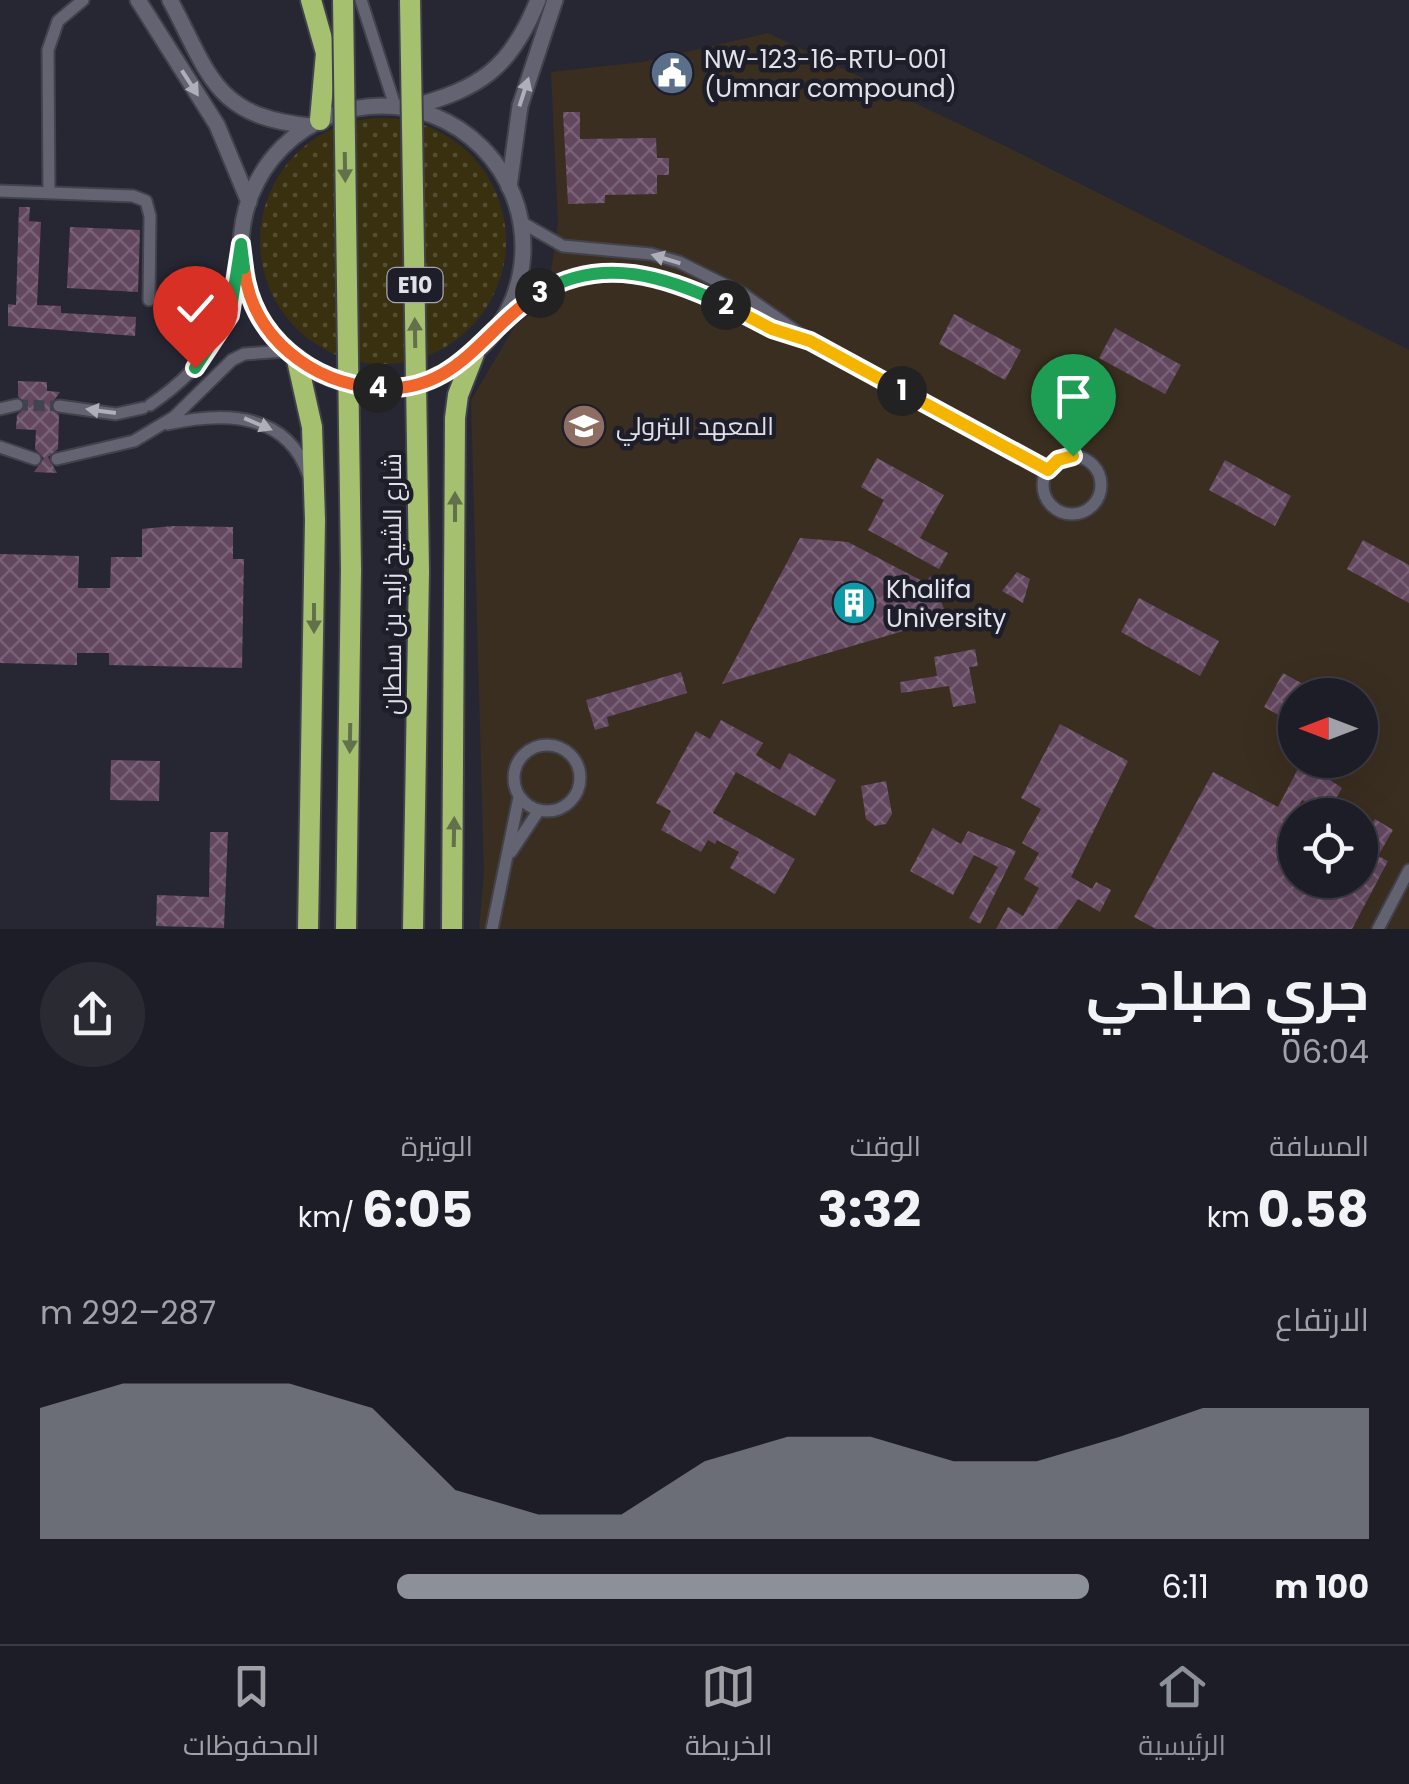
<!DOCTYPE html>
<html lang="ar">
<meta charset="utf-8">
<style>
:root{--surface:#1d1d27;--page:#2a2a33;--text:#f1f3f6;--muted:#a0a2a7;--line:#3b3b44;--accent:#8c9099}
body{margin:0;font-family:Poppins,Cairo,sans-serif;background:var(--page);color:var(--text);direction:rtl;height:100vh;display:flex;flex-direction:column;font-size:38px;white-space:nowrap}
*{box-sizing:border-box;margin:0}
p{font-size:32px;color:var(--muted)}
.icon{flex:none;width:55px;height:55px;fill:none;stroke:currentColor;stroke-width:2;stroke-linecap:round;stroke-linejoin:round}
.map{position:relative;height:929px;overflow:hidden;direction:ltr}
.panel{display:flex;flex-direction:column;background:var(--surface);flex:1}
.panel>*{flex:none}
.needle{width:65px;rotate:270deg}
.tools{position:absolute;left:1278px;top:678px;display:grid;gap:20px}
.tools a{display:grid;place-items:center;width:100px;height:100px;border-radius:50%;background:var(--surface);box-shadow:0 10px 40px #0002,0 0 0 2px var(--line);font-size:50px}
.pin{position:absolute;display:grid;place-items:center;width:85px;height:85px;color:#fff;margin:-102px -42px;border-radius:50% 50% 50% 0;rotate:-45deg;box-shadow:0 0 10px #0007}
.pin .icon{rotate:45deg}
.km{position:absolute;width:50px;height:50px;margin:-25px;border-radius:50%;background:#222;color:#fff;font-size:28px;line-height:50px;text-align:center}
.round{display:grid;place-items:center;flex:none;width:105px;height:105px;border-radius:52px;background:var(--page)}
.headline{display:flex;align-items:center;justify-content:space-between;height:170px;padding:0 40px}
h1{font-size:55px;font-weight:700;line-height:75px}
.figures{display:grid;grid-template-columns:repeat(3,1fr);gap:15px;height:170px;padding:10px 40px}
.figures div{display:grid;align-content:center}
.figures b{font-size:50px;font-weight:700}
.figures small{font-size:28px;font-weight:400}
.figures p{font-size:28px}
.chart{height:280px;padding:20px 40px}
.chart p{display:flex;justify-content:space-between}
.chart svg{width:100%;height:180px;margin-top:10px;fill:var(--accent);opacity:.7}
ul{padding:0 40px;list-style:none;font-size:32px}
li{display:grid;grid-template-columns:160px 120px 1fr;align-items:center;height:75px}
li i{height:25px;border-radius:12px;background:var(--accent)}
.menu{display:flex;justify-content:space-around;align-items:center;height:140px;border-top:2px solid var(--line);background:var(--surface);font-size:28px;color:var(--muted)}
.menu a{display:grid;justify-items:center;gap:5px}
.menu .on{color:var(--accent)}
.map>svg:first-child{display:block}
.education{fill:#3a2e20;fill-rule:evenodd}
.sand{fill:url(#sand-dots)}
.building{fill:url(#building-cross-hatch)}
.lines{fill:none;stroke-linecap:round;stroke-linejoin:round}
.minor-tunnel{stroke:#43434f;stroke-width:11;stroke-dasharray:11 5.5;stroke-linecap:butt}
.minor-casing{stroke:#42424c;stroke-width:15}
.secondary-casing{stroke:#42424c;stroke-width:19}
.motorway-casing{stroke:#42424c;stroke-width:24}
.minor{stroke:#636371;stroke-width:11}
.secondary{stroke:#636371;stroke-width:15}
.motorway{stroke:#a5c16f;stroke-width:20}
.motorway-bridge-casing{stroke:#42424c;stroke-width:24;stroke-linecap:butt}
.motorway-bridge{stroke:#a5c16f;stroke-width:20}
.oneway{fill:#afafb9}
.oneway2{fill:#62704c}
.split-1-casing{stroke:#fff;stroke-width:20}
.split-2-casing{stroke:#fff;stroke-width:20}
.split-3-casing{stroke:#fff;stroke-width:20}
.split-4-casing{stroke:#fff;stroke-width:20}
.split-5-casing{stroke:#fff;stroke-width:20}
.split-6-casing{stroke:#fff;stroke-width:20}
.split-1{stroke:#f5b400;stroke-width:12}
.split-2{stroke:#f5b400;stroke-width:12}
.split-3{stroke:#22a559;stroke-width:12}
.split-4{stroke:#f0652b;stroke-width:12}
.split-5{stroke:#f0652b;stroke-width:12}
.split-6{stroke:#22a559;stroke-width:12}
.labels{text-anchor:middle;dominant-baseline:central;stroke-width:9;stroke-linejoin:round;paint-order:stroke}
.shield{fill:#1e1e2a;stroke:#a6a6b0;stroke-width:2.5}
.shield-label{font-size:22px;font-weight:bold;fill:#e1e1e9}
.poi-label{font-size:25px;fill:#e1e1e9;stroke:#1e1e2a;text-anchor:start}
.street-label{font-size:25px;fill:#e1e1e9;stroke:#1e1e2a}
</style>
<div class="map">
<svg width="1409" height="929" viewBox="0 0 1409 929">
<defs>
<pattern id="sand-dots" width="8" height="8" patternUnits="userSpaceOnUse" patternTransform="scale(2.5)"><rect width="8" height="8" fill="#38300f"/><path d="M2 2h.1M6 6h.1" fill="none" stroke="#544e32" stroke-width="1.8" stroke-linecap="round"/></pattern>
<pattern id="building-cross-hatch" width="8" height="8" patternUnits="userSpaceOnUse" patternTransform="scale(2.5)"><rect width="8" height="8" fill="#63475f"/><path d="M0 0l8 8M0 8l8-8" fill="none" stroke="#796176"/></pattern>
</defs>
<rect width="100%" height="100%" fill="#272734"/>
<path class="education" d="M768 33 1005 146 1409 350V929H479L484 873 471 400 515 326 547 300 558 223 551 72 643 62ZM1295 695H1360V760H1295ZM1295 815H1360V880H1295Z"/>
<circle class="sand" cx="383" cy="241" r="123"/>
<g class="building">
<polygon points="563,112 580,112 580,139 656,138 657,158 669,158 669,175 657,175 657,194 605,195 605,203 568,204"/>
<polygon points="19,207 30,207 29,221 41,222 37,305 61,306 61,313 136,317 135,336 8,326 8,304 16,305"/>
<polygon points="70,227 140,230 138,292 67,288"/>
<polygon points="954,314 1021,350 1005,380 939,344"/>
<polygon points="1115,328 1181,365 1165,394 1099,358"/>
<polygon points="18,381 47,382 47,391 60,392 50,406 59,415 58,449 48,457 57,473 34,472 44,458 35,449 36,430 16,429 17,415 26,407 18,396"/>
<polygon points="877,458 944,495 920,538 948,553 939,569 868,530 884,500 861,487"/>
<polygon points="1225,460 1291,496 1275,526 1209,490"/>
<polygon points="173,526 233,527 233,559 244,559 242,668 109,665 109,653 77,653 77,665 0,663 0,554 79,556 78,588 110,588 111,557 142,557 142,529"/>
<polygon points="800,538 848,542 926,583 930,576 948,618 722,684"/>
<polygon points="1363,540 1409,565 1409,603 1347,569"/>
<polygon points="1017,572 1030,579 1023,603 1002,591"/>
<polygon points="1139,598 1219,641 1200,676 1121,632"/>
<polygon points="975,649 978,666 969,667 976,703 953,707 949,686 901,693 900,682 937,676 934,657"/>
<polygon points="681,672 687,693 607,717 609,726 595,730 586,700"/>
<polygon points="1283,673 1323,695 1295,695 1295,724 1264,707"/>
<polygon points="721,720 763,743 756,755 780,770 789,753 836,780 815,816 736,772 713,813 795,859 775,894 730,868 739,852 717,840 715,844 708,840 701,852 661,830 671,811 656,803 696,731 710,739"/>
<polygon points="1060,724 1128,761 1071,877 1092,889 1096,882 1111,890 1100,912 1078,899 1057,929 996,929 1008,907 1023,916 1039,888 1024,879 1039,853 1022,843 1041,809 1021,798"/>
<polygon points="111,760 160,761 159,801 110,800"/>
<polygon points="1302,761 1342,788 1328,813 1302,800 1295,813 1295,880 1360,880 1360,843 1375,819 1393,830 1378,856 1388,861 1352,929 1156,929 1134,917 1213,772 1278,807"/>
<polygon points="886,781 892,814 886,824 875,826 866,819 861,786"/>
<polygon points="933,828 961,844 968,831 1016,851 980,924 969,918 998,867 974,855 953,895 910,871"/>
<polygon points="210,832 228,832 224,928 156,926 157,895 209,897"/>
</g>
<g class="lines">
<polyline class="minor-tunnel" points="17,405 59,406"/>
<g class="minor-casing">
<g id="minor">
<polyline points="361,0 395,106"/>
<polyline points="0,191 133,196 146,201 150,216 149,300"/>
<polyline points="49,192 48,50 58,21 83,0"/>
<polyline points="521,222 563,246 651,254 679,262 743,294 810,341 1048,470"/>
<path d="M504 319C587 257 640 264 731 308 754 319 776 332 802 338"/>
<path d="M150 405C216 360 232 321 241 244"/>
<polyline points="59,406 116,414 143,408"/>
<polyline points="0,409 17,405"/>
<path d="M168 424C222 412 286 411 308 474"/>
<polyline points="0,447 35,459"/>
<circle cx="1072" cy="485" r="29"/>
<polyline points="57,459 134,441 174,417 232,360 244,354 286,351"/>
<circle cx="547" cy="778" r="33"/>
<polyline points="511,852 539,810"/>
<polyline points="492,929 519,797"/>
<polyline points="1378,929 1409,870"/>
</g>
</g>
<g class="secondary-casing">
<g id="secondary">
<polyline points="138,0 217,125 249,202"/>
<path d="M170 0C211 77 214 116 310 126"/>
<circle cx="382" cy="247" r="141"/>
<path d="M411 107C480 89 511 68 538 0"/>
<polyline points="509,187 520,106 555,0"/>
</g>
</g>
<g class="motorway-casing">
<g id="motorway">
<polyline points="311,0 326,53 320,120"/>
<polyline points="297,360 312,427 315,520 308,929"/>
<polyline points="346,929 351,570"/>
<polyline points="413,929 419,571"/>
<polyline points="452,929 455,418 458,395 474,354"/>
</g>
</g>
<use href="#minor" class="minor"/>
<use href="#secondary" class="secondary"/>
<use href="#motorway" class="motorway"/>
<g class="motorway-bridge-casing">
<g id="motorway-bridge">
<polyline points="343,0 351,570"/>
<polyline points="410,0 419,571"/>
</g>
</g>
<use href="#motorway-bridge" class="motorway-bridge"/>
</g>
<defs><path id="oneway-solid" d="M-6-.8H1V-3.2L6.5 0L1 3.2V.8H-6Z" transform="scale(2.5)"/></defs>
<g class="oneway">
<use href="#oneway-solid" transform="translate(190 83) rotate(57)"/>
<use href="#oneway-solid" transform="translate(524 92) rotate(-72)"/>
<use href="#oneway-solid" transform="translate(666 259) rotate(-163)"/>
<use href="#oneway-solid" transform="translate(101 411) rotate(-172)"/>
<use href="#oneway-solid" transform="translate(258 424) rotate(23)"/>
</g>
<g class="oneway2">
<use href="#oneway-solid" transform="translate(345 167) rotate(89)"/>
<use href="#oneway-solid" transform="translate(415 333) rotate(-91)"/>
<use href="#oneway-solid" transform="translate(455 507) rotate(-90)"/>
<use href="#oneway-solid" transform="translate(314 618) rotate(90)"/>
<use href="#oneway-solid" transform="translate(350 738) rotate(91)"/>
<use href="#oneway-solid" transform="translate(454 832) rotate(-89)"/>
</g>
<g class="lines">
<g class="split-1-casing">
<polyline id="split-1" points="902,391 1048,470 1058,460 1073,456"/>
</g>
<g class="split-2-casing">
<polyline id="split-2" points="726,305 772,329 810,341 902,391"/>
</g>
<g class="split-3-casing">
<path id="split-3" d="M540 293C602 255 667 277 726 305"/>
</g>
<g class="split-4-casing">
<path id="split-4" d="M378 388C458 394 483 328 540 293"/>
</g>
<g class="split-5-casing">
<path id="split-5" d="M244 268C252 337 311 383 378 388"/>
</g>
<g class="split-6-casing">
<polyline id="split-6" points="195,368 230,315 241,244 244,268"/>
</g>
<use href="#split-1" class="split-1"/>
<use href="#split-2" class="split-2"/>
<use href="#split-3" class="split-3"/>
<use href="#split-4" class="split-4"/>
<use href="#split-5" class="split-5"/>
<use href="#split-6" class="split-6"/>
</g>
<defs>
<g id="civic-disc" transform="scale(2.25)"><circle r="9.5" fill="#5c6f8a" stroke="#1e1e2a"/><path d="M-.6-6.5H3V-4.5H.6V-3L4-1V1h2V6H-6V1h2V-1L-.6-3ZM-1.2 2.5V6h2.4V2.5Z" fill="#fff"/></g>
<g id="school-disc" transform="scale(2.25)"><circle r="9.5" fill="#8d6e63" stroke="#1e1e2a"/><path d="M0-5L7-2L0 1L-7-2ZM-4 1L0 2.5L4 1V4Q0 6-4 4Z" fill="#fff"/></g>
<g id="building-disc" transform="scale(2.25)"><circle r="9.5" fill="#0f9aa8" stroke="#1e1e2a"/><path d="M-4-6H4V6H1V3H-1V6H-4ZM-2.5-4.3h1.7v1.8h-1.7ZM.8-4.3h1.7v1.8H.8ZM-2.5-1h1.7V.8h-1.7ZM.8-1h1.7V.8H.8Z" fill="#fff"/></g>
</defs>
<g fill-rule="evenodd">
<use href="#civic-disc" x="672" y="73"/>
<use href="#school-disc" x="584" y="426"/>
<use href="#building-disc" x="854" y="603"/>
</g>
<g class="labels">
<rect class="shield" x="387.5" y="268" width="55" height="34" rx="8"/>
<g class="shield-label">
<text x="415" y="285">E10</text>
</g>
<g class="poi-label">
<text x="704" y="59">NW-123-16-RTU-001<tspan x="704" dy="29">(Umnar compound)</tspan></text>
<text x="616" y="426">المعهد البترولي</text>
<text x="886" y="589">Khalifa<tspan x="886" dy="29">University</tspan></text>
</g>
<g class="street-label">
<text transform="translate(392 584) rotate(-90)">شارع الشيخ زايد بن سلطان</text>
</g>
</g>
</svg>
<div class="tools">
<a><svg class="needle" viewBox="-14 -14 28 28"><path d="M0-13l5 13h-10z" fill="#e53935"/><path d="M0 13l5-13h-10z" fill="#a0a2a7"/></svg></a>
<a><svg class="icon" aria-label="locate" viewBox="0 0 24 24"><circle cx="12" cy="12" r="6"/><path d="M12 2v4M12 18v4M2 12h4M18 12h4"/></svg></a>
</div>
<div class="pin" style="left:1073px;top:456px;background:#1e9e55"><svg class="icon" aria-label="arrive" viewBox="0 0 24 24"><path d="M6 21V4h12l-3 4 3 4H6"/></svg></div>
<div class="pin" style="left:195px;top:368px;background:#d93025"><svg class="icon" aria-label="check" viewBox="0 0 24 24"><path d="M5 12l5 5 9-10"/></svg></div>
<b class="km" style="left:902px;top:391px">1</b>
<b class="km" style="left:726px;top:305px">2</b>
<b class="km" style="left:540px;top:293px">3</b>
<b class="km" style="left:378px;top:388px">4</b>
</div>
<section class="panel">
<div class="headline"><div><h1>جري صباحي</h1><p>06:04</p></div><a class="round"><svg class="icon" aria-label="share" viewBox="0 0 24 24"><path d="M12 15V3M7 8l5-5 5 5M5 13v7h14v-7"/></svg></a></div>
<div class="figures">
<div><p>المسافة</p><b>0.58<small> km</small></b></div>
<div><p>الوقت</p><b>3:32</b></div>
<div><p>الوتيرة</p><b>6:05<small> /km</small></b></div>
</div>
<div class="chart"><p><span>الارتفاع</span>287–292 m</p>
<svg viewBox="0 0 160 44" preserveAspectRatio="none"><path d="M0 44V12L10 6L20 6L30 6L40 12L50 32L60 38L70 38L80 25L90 19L100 19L110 25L120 25L130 19L140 12L150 12L160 12V44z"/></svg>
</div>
<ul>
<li><b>100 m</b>6:11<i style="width:66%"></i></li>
</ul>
</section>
<nav class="menu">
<a class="on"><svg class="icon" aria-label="home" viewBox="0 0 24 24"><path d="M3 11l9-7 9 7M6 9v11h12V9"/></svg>الرئيسية</a>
<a><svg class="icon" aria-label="map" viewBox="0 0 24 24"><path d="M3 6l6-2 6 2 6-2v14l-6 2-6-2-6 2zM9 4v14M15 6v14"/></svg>الخريطة</a>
<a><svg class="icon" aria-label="saved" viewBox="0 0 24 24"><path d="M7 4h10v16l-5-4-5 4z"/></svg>المحفوظات</a>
</nav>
